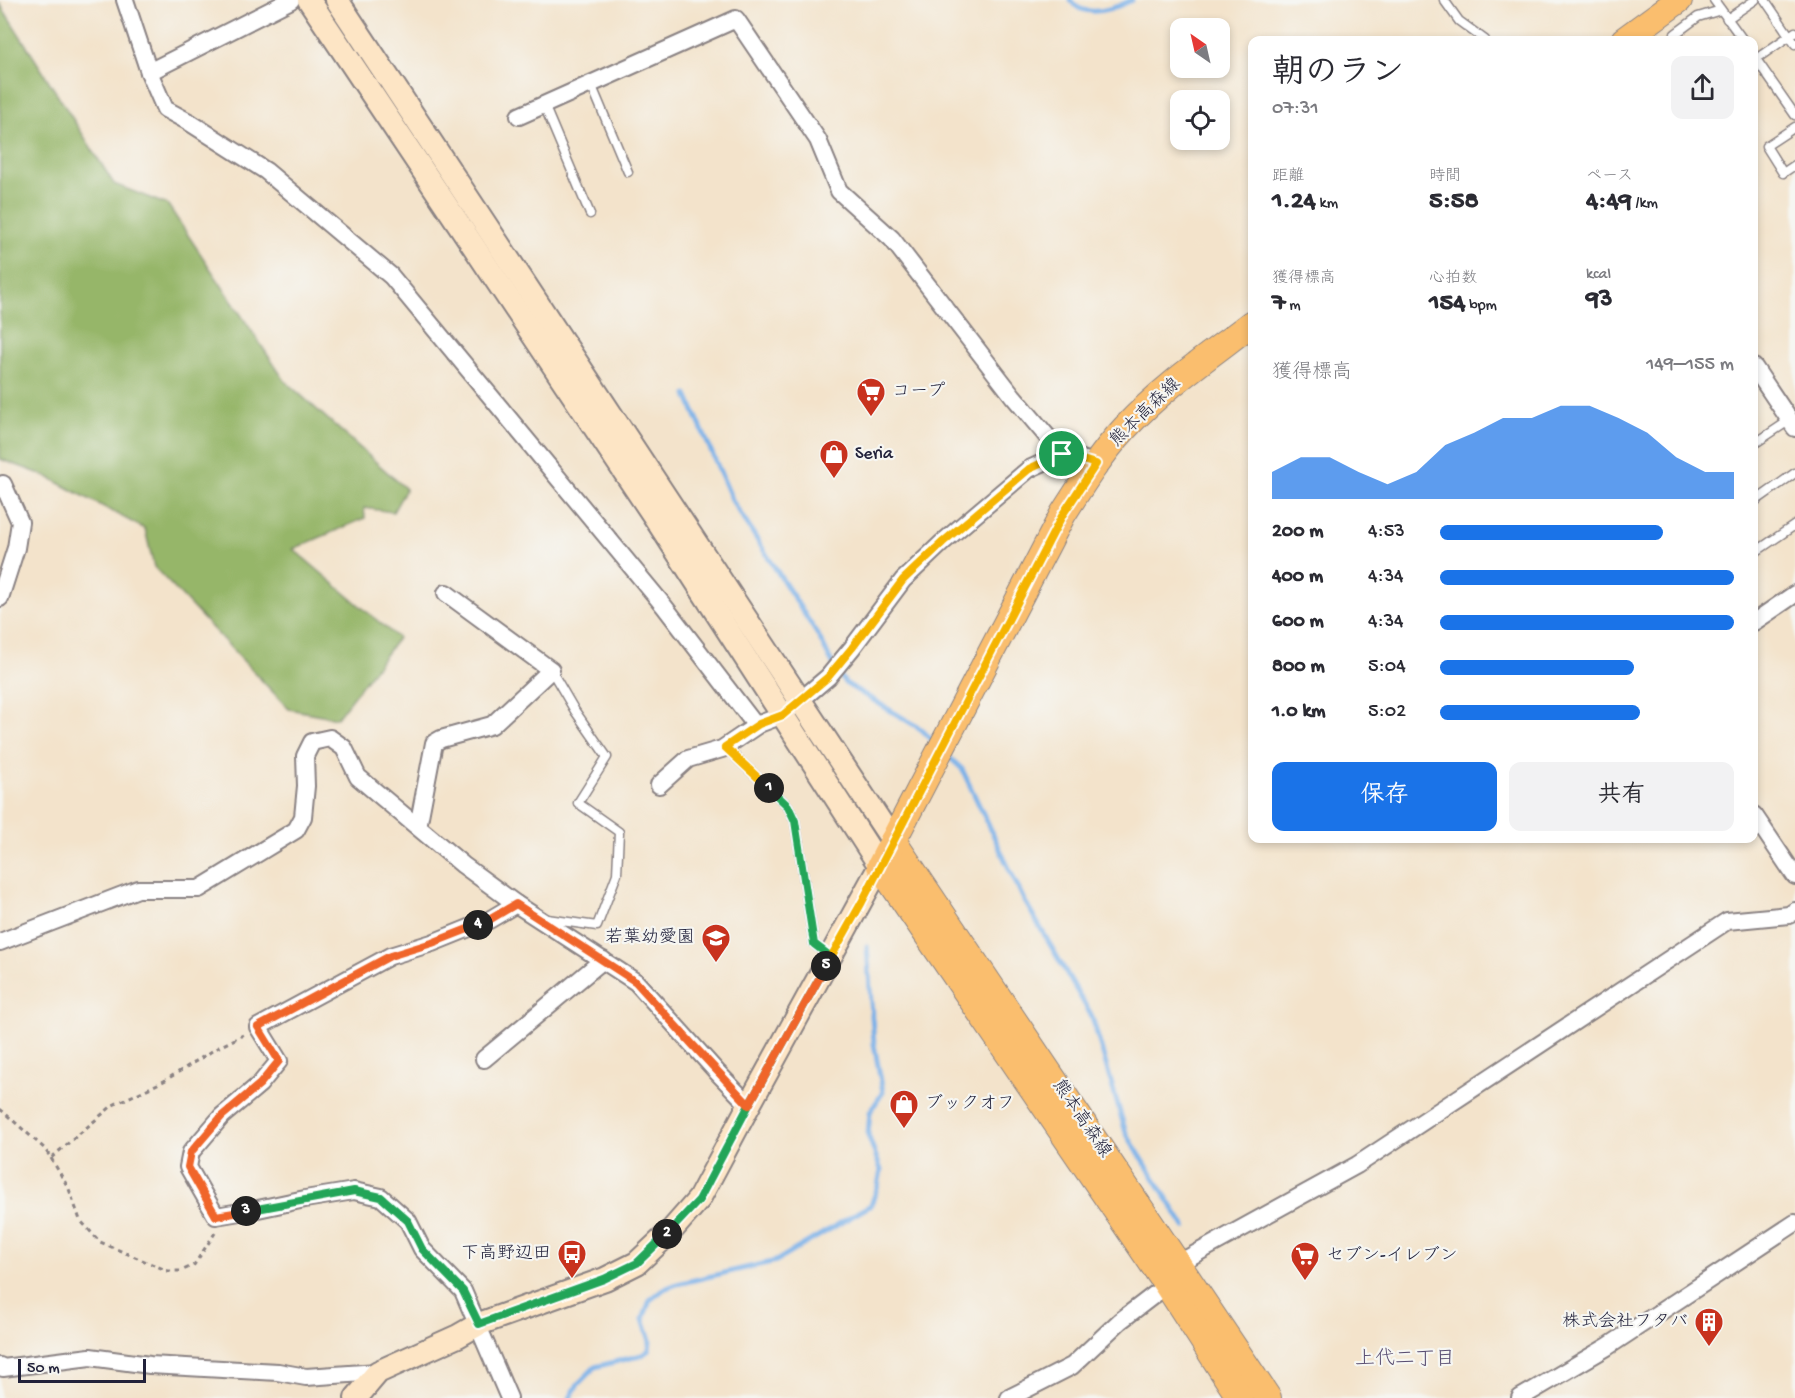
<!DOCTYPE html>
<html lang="ja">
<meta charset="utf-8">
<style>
:root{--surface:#fff;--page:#f2f2f3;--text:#2b2b33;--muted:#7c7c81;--accent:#1a73e8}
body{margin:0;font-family:"Gochi Hand","Klee One",sans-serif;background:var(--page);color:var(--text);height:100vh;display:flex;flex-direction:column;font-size:22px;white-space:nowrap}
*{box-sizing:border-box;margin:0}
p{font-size:20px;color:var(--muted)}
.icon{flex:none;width:33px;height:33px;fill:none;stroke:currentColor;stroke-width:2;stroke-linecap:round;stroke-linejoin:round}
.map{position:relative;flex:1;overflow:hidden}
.side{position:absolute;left:1248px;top:36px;width:510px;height:807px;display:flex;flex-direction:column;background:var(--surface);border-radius:12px;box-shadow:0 3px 9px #0003}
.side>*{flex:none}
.needle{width:39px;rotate:326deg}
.tools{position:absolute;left:1170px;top:18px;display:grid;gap:12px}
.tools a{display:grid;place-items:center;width:60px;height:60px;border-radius:12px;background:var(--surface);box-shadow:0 3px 9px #0003;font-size:30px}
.scale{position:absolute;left:18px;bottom:15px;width:128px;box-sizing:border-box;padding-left:6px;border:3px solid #22223b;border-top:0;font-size:16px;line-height:21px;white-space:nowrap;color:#22223b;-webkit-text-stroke:4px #f6f6f2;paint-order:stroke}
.pin{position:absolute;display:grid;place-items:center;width:51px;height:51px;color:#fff;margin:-26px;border:3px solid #fff;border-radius:50%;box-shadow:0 2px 6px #0007}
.km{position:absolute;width:30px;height:30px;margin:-15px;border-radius:50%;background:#222;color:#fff;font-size:16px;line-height:30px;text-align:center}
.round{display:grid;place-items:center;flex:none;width:63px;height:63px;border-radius:12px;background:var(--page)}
.summary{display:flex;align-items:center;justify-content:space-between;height:102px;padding:0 24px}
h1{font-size:33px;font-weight:800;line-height:45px}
.figures{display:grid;grid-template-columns:repeat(3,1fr);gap:9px;height:102px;padding:6px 24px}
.figures div{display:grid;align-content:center}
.figures b{font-size:26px;font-weight:800}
.figures small{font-size:16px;font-weight:400}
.figures p{font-size:16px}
.chart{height:168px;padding:12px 24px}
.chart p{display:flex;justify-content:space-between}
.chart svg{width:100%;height:108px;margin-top:6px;fill:var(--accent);opacity:.7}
.primary-button{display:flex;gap:12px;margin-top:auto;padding:12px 24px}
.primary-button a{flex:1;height:69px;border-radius:12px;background:var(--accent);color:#fff;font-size:24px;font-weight:800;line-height:69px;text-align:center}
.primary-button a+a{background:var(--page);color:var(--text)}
ul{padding:0 24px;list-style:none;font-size:20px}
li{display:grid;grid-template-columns:96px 72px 1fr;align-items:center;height:45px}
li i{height:15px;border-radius:8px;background:var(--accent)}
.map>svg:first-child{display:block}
.forest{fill:#96b669;stroke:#5c6c52;stroke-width:1.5}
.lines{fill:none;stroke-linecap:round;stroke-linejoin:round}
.stream{stroke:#79b0e8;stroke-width:5}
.lane-casing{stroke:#8a8283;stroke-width:11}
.street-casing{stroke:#8a8283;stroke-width:20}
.secondary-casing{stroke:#8a8283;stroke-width:26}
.primary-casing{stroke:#8a8283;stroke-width:28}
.path{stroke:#8a8283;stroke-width:3;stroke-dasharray:4.5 4.5;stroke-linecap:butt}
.lane{stroke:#fff;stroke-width:8}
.street{stroke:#fff;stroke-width:16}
.secondary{stroke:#fde5c5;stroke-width:22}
.primary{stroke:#fabe6e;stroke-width:26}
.split-1-casing{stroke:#fff;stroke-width:12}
.split-2-casing{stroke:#fff;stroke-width:12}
.split-3-casing{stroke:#fff;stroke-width:12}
.split-4-casing{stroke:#fff;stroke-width:12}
.split-5-casing{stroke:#fff;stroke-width:12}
.split-6-casing{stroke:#fff;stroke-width:12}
.split-1{stroke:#f5b400;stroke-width:8}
.split-2{stroke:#22a559;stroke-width:8}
.split-3{stroke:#22a559;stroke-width:8}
.split-4{stroke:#f0652b;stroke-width:8}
.split-5{stroke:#f0652b;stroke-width:8}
.split-6{stroke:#f5b400;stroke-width:8}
.labels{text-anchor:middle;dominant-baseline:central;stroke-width:4.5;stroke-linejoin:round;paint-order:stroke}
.poi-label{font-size:18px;fill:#22223b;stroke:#f6f6f2;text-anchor:start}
.street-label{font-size:18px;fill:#22223b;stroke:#f6f6f2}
.neighbourhood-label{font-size:20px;fill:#594e72;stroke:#f6f6f2}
</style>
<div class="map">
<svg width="1795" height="1398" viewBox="0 0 1795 1398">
<rect width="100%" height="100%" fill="#f6f6f2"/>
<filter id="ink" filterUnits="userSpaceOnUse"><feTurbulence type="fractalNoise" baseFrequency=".0167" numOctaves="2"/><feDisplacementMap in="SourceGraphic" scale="12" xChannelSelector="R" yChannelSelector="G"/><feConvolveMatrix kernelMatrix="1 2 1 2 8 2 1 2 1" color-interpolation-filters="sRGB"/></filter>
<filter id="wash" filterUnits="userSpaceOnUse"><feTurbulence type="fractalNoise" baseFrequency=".008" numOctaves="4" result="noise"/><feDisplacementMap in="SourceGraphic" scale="24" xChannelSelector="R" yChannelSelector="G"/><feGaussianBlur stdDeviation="1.35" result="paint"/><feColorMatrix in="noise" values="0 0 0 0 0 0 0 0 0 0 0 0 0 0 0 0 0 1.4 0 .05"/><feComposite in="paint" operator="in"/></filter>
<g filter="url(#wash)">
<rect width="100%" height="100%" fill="#f3e3cb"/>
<polygon class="forest" points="0,4 114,184 168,205 285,381 406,489 393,512 364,508 365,518 293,549 398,638 337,718 289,709 154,567 145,529 46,476 0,459"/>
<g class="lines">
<g class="stream">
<path d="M1070 0C1073 3 1077 8 1081 9 1097 15 1118 7 1132 0"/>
<polyline points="687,395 733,502 819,637 830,659 845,683 921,729 936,744"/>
<polyline points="947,755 962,769 1023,898 1092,1017 1126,1133 1185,1227"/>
<polyline points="570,1398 578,1384 595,1367 642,1355 649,1350 650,1341 643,1319 650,1300 664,1289 677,1284 776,1261 871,1205 878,1186 881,1170 868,1135 870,1112 883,1092 874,1044 867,946"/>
</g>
</g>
</g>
<g filter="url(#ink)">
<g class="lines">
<g class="lane-casing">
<g id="lane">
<polyline points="1444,0 1459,21 1485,40"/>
<polyline points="1714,0 1743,40"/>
<polyline points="1765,0 1795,44"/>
<polyline points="1727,19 1755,0"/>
<polyline points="1679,40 1675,34 1698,17 1721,10"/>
<polyline points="1754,56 1756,59 1795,32"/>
<polyline points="1756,59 1795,115"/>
<polyline points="591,84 628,172"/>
<polyline points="544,105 590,214"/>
<polyline points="1795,127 1766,146 1783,173 1795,165"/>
<polyline points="1754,444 1790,420"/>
<polyline points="1754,502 1795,473"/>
<polyline points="1754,553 1795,525"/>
<polyline points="725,747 788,806 795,821 814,944 828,955"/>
<polyline points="547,919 597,926 617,874 619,832 578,803 607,757 575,711 551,670"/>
</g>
</g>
<g class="street-casing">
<g id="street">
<polyline points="125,0 149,72 165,109 189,122 266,171 391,276 664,606 753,722 759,724 783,715 828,677 852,648 903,580 943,542 1029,469 1062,454"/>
<polyline points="149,72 291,0"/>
<polyline points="519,116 736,19 818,140 839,191 892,239 1013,396 1062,454 1096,463"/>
<polyline points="1754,367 1795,428"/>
<polyline points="0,598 16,548 20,522 3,484"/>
<polyline points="1754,622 1795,594"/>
<polyline points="659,785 688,759 722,749 759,724"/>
<polyline points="1754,815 1795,876"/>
<polyline points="418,827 434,743 441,739 492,725 551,670 446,593"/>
<polyline points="0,942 138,889 199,889 296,830 303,817 306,786 305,756 312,742 330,738 344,748 358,777 463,865 516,904"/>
<polyline points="484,1059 603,960"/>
<polyline points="0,1366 3,1368 90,1357 150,1365 278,1372 306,1377 378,1372"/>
<polyline points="509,1398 463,1291 422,1249 408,1221 381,1197 354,1191 305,1199 258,1209 216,1216 188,1167 191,1152 222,1116 260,1084 279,1061 258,1027 390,956 432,943 489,920 516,904 636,982 717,1072 749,1105"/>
<polyline points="1009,1398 1072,1366 1120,1321 1167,1285 1177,1264 1357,1165 1727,921 1789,915 1795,911"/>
<polyline points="1520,1398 1607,1347 1795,1223"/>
</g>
</g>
<g class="secondary-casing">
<g id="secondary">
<polyline points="309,0 654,516 880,866 749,1105 699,1199 671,1231 637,1263 605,1279 479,1324 458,1336 378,1372 356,1398"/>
<polyline points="337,0 893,841"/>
</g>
</g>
<g class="primary-casing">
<g id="primary">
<polyline points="1624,40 1679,0"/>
<polyline points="893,841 1268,1398"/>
<path d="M1240 1398 1167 1285 880 866 1063 514C1082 484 1101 454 1125 428 1162 388 1209 356 1252 323"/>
</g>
</g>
<g class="path">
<polyline points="0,1109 44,1148 51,1158 113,1105 164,1081 217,1048 243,1035"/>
<polyline points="51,1158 69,1189 80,1220 100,1242 168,1271 181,1271 194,1265 215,1233"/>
</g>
<use href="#lane" class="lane"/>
<use href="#street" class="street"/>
<use href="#secondary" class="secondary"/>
<use href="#primary" class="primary"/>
</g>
</g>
<g class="lines" filter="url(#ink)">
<g class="split-1-casing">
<polyline id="split-1" points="769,788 725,747 759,724 783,715 828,677 852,648 903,580 943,542 1029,469 1062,454"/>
</g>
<g class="split-2-casing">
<polyline id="split-2" points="667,1234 699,1200 749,1105 831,957 814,944 795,821 788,806 769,788"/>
</g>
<g class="split-3-casing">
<polyline id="split-3" points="246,1211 354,1191 381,1197 408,1221 422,1249 463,1291 479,1324 604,1279 637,1263 667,1234"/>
</g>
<g class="split-4-casing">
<polyline id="split-4" points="246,1211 216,1216 188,1167 191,1152 222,1116 260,1084 279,1061 258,1027 390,956 432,943 478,925"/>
</g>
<g class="split-5-casing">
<polyline id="split-5" points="478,925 489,920 516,904 636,982 692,1044 749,1105 826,966"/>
</g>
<g class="split-6-casing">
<polyline id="split-6" points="826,966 862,902 1063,514 1096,464 1062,454"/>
</g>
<use href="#split-1" class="split-1"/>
<use href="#split-2" class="split-2"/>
<use href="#split-3" class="split-3"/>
<use href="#split-4" class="split-4"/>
<use href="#split-5" class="split-5"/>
<use href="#split-6" class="split-6"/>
</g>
<defs>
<g id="supermarket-pin" transform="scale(1.5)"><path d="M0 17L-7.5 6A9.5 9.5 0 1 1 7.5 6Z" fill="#c8321e" stroke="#f6f6f2"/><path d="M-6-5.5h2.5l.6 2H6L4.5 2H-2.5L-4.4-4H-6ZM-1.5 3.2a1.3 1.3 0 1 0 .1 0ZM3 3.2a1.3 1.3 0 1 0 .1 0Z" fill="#fff"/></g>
<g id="shop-pin" transform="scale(1.5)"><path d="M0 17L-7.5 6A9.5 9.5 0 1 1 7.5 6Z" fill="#c8321e" stroke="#f6f6f2"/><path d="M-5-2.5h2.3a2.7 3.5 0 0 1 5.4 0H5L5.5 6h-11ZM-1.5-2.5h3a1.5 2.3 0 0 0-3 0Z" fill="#fff"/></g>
<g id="school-pin" transform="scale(1.5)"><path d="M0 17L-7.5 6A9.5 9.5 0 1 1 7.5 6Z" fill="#c8321e" stroke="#f6f6f2"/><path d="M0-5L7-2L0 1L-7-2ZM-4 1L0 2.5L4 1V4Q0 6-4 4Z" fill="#fff"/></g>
<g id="bus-pin" transform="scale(1.5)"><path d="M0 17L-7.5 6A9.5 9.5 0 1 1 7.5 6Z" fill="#c8321e" stroke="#f6f6f2"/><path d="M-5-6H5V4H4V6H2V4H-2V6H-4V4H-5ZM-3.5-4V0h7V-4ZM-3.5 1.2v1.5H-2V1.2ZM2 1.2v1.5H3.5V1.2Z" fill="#fff"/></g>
<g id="building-pin" transform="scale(1.5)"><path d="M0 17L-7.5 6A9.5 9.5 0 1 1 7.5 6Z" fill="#c8321e" stroke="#f6f6f2"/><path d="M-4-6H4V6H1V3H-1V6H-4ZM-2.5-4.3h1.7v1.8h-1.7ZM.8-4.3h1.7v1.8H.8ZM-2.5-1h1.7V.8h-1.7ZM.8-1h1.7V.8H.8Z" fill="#fff"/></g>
</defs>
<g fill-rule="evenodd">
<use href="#supermarket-pin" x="871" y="392"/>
<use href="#shop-pin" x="834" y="454"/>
<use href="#school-pin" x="716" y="938"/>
<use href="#shop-pin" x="904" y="1104"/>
<use href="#bus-pin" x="572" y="1254"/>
<use href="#supermarket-pin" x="1305" y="1256"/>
<use href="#building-pin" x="1709" y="1322"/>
</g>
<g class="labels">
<g class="poi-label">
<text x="892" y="392">コープ</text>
<text x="855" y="454">Seria</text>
<text x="695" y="938" text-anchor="end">若葉幼愛園</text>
<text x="925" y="1104">ブックオフ</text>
<text x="551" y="1254" text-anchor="end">下高野辺田</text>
<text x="1326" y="1256">セブン-イレブン</text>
<text x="1688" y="1322" text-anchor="end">株式会社フタバ</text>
</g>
<g class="street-label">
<text transform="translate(1146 413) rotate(-44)">熊本高森線</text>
<text transform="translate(1081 1119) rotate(56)">熊本高森線</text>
</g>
<g class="neighbourhood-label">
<text x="1405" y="1360">上代二丁目</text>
</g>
</g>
</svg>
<div class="tools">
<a><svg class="needle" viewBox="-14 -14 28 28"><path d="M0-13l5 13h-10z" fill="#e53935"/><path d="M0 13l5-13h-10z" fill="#7c7c81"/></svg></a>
<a><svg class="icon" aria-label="locate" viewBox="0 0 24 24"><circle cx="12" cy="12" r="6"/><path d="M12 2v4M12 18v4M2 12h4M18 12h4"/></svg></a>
</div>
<div class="scale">50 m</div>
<div class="pin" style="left:1062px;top:454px;background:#1e9e55"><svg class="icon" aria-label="arrive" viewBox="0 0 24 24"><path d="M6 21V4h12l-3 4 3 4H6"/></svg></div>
<b class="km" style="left:769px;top:788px">1</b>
<b class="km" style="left:667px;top:1234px">2</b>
<b class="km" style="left:246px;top:1211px">3</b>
<b class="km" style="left:478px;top:925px">4</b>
<b class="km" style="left:826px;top:966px">5</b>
<section class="side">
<div class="summary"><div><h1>朝のラン</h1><p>07:31</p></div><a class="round"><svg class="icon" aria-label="share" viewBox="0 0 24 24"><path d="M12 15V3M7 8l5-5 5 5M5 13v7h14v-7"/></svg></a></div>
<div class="figures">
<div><p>距離</p><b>1.24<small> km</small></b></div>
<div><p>時間</p><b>5:58</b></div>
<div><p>ペース</p><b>4:49<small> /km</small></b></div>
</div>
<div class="figures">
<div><p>獲得標高</p><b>7<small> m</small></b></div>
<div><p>心拍数</p><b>154<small> bpm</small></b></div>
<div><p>kcal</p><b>93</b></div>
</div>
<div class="chart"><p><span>獲得標高</span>149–155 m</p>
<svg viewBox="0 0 160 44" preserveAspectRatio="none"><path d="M0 44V33L10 27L20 27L30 33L40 38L50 33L60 22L70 17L80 11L90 11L100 6L110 6L120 11L130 17L140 27L150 33L160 33V44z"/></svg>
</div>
<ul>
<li><b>200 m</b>4:53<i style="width:76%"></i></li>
<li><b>400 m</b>4:34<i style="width:100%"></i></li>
<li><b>600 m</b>4:34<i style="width:100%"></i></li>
<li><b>800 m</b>5:04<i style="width:66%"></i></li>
<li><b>1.0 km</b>5:02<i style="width:68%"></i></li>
</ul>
<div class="primary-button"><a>保存</a><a>共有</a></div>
</section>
</div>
